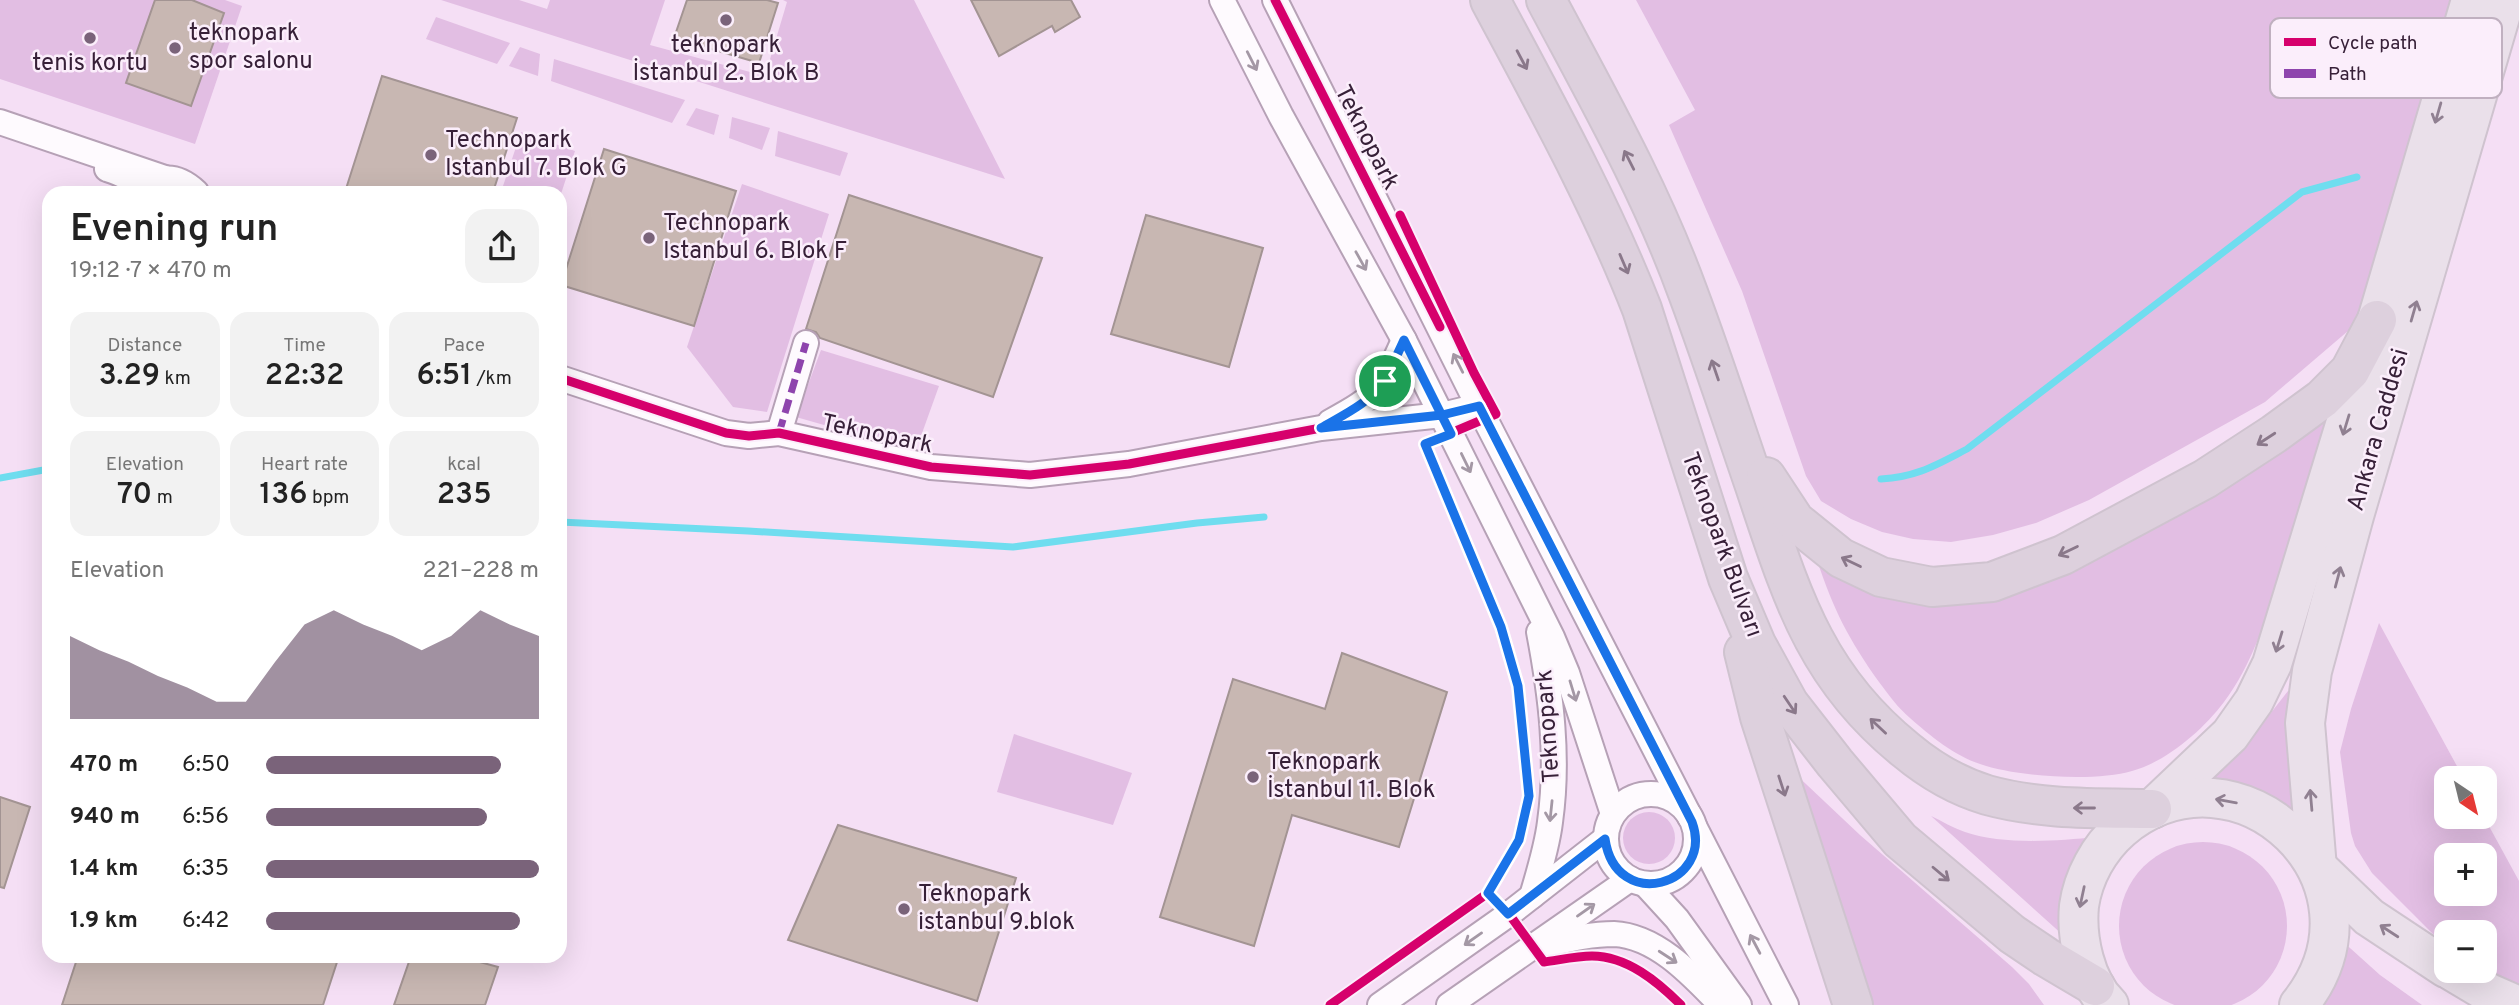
<!DOCTYPE html>
<meta charset="utf-8">
<style>
:root{--surface:#fff;--page:#f2f2f2;--text:#222;--muted:#767676;--accent:#7a637a}
body{margin:0;font-family:Overpass,sans-serif;background:var(--page);color:var(--text);height:100vh;display:flex;flex-direction:column;font-size:26px;white-space:nowrap}
*{box-sizing:border-box;margin:0}
p{font-size:23px;color:var(--muted)}
.icon{flex:none;width:38px;height:38px;fill:none;stroke:currentColor;stroke-width:2;stroke-linecap:round;stroke-linejoin:round}
.map{position:relative;flex:1;overflow:hidden}
.details{position:absolute;left:42px;top:186px;width:525px;height:777px;display:flex;flex-direction:column;background:var(--surface);border-radius:21px;box-shadow:0 7px 28px #0002}
.details>*{flex:none}
.needle{width:46px;rotate:145deg}
.controls{position:absolute;left:2434px;top:766px;display:grid;gap:14px}
.controls a{display:grid;place-items:center;width:63px;height:63px;border-radius:14px;background:var(--surface);box-shadow:0 7px 28px #0002;font-size:35px}
.pin{position:absolute;display:grid;place-items:center;width:60px;height:60px;color:#fff;margin:-30px;border:4px solid #fff;border-radius:50%;box-shadow:0 2px 7px #0007}
.round{display:grid;place-items:center;flex:none;width:74px;height:74px;border-radius:21px;background:var(--page)}
.overview{display:flex;align-items:center;justify-content:space-between;height:119px;padding:0 28px}
h1{font-size:38px;font-weight:600;line-height:52px}
.metrics{display:grid;grid-template-columns:repeat(3,1fr);gap:10px;height:119px;padding:7px 28px}
.metrics div{display:grid;align-content:center;border-radius:18px;background:var(--page);text-align:center}
.metrics b{font-size:30px;font-weight:600}
.metrics small{font-size:19px;font-weight:400}
.metrics p{font-size:19px}
.chart{height:196px;padding:14px 28px}
.chart p{display:flex;justify-content:space-between}
.chart svg{width:100%;height:126px;margin-top:7px;fill:var(--accent);opacity:.7}
ul{padding:0 28px;list-style:none;font-size:23px}
li{display:grid;grid-template-columns:112px 84px 1fr;align-items:center;height:52px}
li i{height:18px;border-radius:9px;background:var(--accent)}
.map>svg:first-child{display:block}
.green{fill:#e2bee3;fill-rule:evenodd}
.lines{fill:none;stroke-linecap:round;stroke-linejoin:round}
.stream{stroke:#6fddef;stroke-width:7}
.building{fill:#c8b7b2;stroke:#a39493;stroke-width:2}
.street-casing{stroke:#b6a1b6;stroke-width:28}
.primary-casing{stroke:#cfc3cf;stroke-width:42}
.highway-casing{stroke:#cfc3cf;stroke-width:42}
.street{stroke:#fefafe;stroke-width:24}
.primary{stroke:#eae0ea;stroke-width:38}
.highway{stroke:#ddd0dd;stroke-width:38}
.quiet{stroke:#8e44ad;stroke-width:7;stroke-dasharray:14 7;stroke-linecap:butt}
.cycleway-casing{stroke:#fbeefb;stroke-width:13}
.cycleway{stroke:#d6006c;stroke-width:9}
.oneway{stroke:#8a788a}
.oneway2{stroke:#a498a5}
.oneway3{stroke:#908091}
.route-casing{stroke:#fff;stroke-width:14}
.route{stroke:#1a73e8;stroke-width:9}
.poi-dot{fill:#7a637a;stroke:#fbeefb;stroke-width:2.5}
.labels{text-anchor:middle;dominant-baseline:central;stroke-width:5;stroke-linejoin:round;paint-order:stroke}
.poi-label{font-size:24px;fill:#372038;stroke:#fbeefb;text-anchor:start}
.street-label{font-size:24px;fill:#372038;stroke:#fbeefb}
.key{fill:#fbeefb;stroke:#c0b0c0;stroke-width:2}
.key-label{font-size:19px;fill:#372038}
</style>
<div class="map">
<svg width="2519" height="1005" viewBox="0 0 2519 1005">
<rect width="100%" height="100%" fill="#f5dff5"/>
<g class="green">
<polygon points="0,0 225,0 242,6 195,144 0,79"/>
<polygon points="441,0 519,0 547,9 550,0 665,0 650,45 765,76 787,2 783,0 914,0 1005,179"/>
<polygon points="1636,0 2455,0 2364,305 2355,325 2265,402 2089,500 2036,523 1993,535 1951,542 1913,539 1882,532 1851,519 1821,501 1806,476 1742,291 1669,125 1695,110"/>
<polygon points="436,17 510,43 497,64 426,39"/>
<polygon points="520,47 540,54 538,76 509,66"/>
<polygon points="554,59 685,100 672,123 551,81"/>
<polygon points="696,108 719,115 714,135 686,125"/>
<polygon points="732,117 770,128 762,150 729,138"/>
<polygon points="778,131 848,153 840,176 775,156"/>
<polygon points="521,132 575,151 560,197 560,192 501,192"/>
<polygon points="742,184 829,214 767,412 733,407 687,347"/>
<polygon points="821,350 939,386 921,436 901,447 796,417"/>
<path d="M2326 420C2312 473 2297 525 2280 577 2265 621 2252 665 2224 702 2203 730 2166 762 2132 771 2095 782 2017 777 1980 764 1955 756 1929 735 1910 718 1898 708 1888 694 1879 682 1849 640 1833 609 1817 560L1911 598 2287 447Z"/>
<path d="M2379 623 2464 779H2446V817H2484L2519 881V984L2485 971V933H2446V947L2372 873 2355 846 2351 833 2340 752 2351 709ZM2446 856H2485V894H2446Z"/>
<polygon points="2288,691 2287,754 2295,818 2203,788 2241,751"/>
<polygon points="1014,734 1132,773 1113,825 997,792"/>
<polygon points="1789,768 1860,835 2012,967 2029,984 2044,1005 1864,1005"/>
<circle cx="1649" cy="838" r="26"/>
<path d="M1931 816C1942 821 1953 828 1965 832 2002 845 2057 841 2096 837L2064 936Z"/>
<circle cx="2203" cy="926" r="84"/>
<polygon points="2340,939 2380,975 2422,1005 2319,1005"/>
</g>
<g class="lines">
<g class="stream">
<polyline points="0,478 49,469"/>
<path d="M1881 479C1917 477 1936 465 1967 449L2302 192 2357 177"/>
<polyline points="560,522 748,531 1013,547 1197,523 1264,517"/>
</g>
</g>
<g class="building">
<polygon points="155,0 192,0 224,13 191,106 126,83"/>
<polygon points="687,0 767,0 778,3 759,63 674,38"/>
<polygon points="971,0 1071,0 1080,17 1055,32 1052,26 999,56"/>
<polygon points="382,76 517,118 493,192 345,192"/>
<polygon points="604,149 736,191 694,326 561,285"/>
<polygon points="849,195 1042,258 993,397 820,338 816,332 806,329"/>
<polygon points="1146,215 1263,248 1229,367 1111,334"/>
<polygon points="1342,653 1447,692 1399,847 1292,815 1254,946 1160,917 1233,679 1325,709"/>
<polygon points="0,797 30,807 4,888 0,887"/>
<polygon points="838,825 1016,878 977,1001 788,940"/>
<polygon points="78,956 339,956 323,1005 62,1005"/>
<polygon points="411,956 458,956 498,967 485,1005 394,1005"/>
</g>
<g class="lines">
<g class="street-casing">
<g id="street">
<polyline points="1222,0 1281,116 1404,340 1552,637 1567,673 1613,814"/>
<polyline points="1275,0 1484,417 1690,817"/>
<polyline points="0,122 165,178"/>
<path d="M107 169C122 174 132 177 137 192"/>
<path d="M150 184C167 174 182 179 196 192"/>
<polyline points="560,378 726,433 749,436 779,433 931,467 1030,475 1129,464 1321,428 1442,415 1479,406"/>
<path d="M1330 422C1378 396 1382 390 1404 340"/>
<polyline points="779,433 806,343"/>
<circle cx="1651" cy="839" r="45"/>
<polyline points="1695,828 1786,1005"/>
<polyline points="1645,884 1677,919 1739,1005"/>
<path d="M1532 896C1539 872 1547 847 1550 822 1559 758 1551 695 1539 632"/>
<path d="M1543 945C1566 940 1590 934 1614 934 1657 936 1693 976 1721 1005"/>
<polyline points="1380,1005 1509,914 1605,839"/>
<polyline points="1449,1005 1630,879"/>
</g>
</g>
<g class="primary-casing">
<g id="primary">
<polyline points="2152,809 2230,735 2254,701 2272,664 2377,320 2471,0"/>
<polyline points="2317,868 2305,723 2312,671 2354,516 2505,0"/>
<polyline points="2319,869 2369,917 2446,968"/>
<polyline points="2452,971 2489,993 2516,1005"/>
<path d="M2109 1005C2085 982 2076 938 2079 906 2083 877 2099 848 2121 829 2239 731 2397 883 2299 1005"/>
</g>
</g>
<g class="highway-casing">
<g id="highway">
<path d="M1490 0C1544 101 1600 202 1642 309L1728 578 1756 644 1789 704 1835 763 1900 840 2012 934 2046 957 2095 986"/>
<path d="M1546 0C1597 96 1651 191 1688 293 1712 357 1733 422 1755 486 1791 593 1814 676 1906 750 1930 770 1957 786 1987 795 2041 810 2097 808 2152 809"/>
<polyline points="1766,477 1795,521 1841,558 1881,577 1932,587 1992,582 2063,555 2205,479 2274,434 2322,399 2350,371 2377,320"/>
<polyline points="1744,652 1760,717 1853,1005"/>
</g>
</g>
<use href="#street" class="street"/>
<use href="#primary" class="primary"/>
<use href="#highway" class="highway"/>
<polyline class="quiet" points="779,433 806,343"/>
<g class="cycleway-casing">
<g id="cycleway">
<polyline points="1275,0 1440,327"/>
<polyline points="560,378 726,433 749,436 779,433 931,467 1030,475 1129,464 1321,428 1442,415 1479,406"/>
<polyline points="1480,409 1690,817"/>
<path d="M1488 893 1509 914 1544 962C1559 960 1577 956 1592 956 1627 956 1658 982 1681 1005"/>
<polyline points="1330,1005 1488,893 1519,840 1529,796 1518,686 1501,627 1425,444 1496,414 1474,373 1400,215"/>
</g>
</g>
<use href="#cycleway" class="cycleway"/>
</g>
<defs><path id="oneway-shaft" d="M-6 0H5M1.5-3L5.5 0L1.5 3" fill="none" stroke-width="1.6" stroke-linecap="round" stroke-linejoin="round" transform="scale(1.75)"/></defs>
<g class="oneway">
<use href="#oneway-shaft" transform="translate(1522 60) rotate(62)"/>
<use href="#oneway-shaft" transform="translate(1629 160) rotate(-117)"/>
<use href="#oneway-shaft" transform="translate(1624 264) rotate(67)"/>
<use href="#oneway-shaft" transform="translate(1715 370) rotate(-109)"/>
<use href="#oneway-shaft" transform="translate(2266 439) rotate(147)"/>
<use href="#oneway-shaft" transform="translate(2068 551) rotate(154)"/>
<use href="#oneway-shaft" transform="translate(1851 562) rotate(-154)"/>
<use href="#oneway-shaft" transform="translate(1790 705) rotate(56)"/>
<use href="#oneway-shaft" transform="translate(1878 726) rotate(-137)"/>
<use href="#oneway-shaft" transform="translate(1782 786) rotate(72)"/>
<use href="#oneway-shaft" transform="translate(2084 808) rotate(-180)"/>
<use href="#oneway-shaft" transform="translate(1941 874) rotate(40)"/>
</g>
<g class="oneway2">
<use href="#oneway-shaft" transform="translate(1252 61) rotate(63)"/>
<use href="#oneway-shaft" transform="translate(1361 261) rotate(61)"/>
<use href="#oneway-shaft" transform="translate(1458 363) rotate(-117)"/>
<use href="#oneway-shaft" transform="translate(1466 463) rotate(64)"/>
<use href="#oneway-shaft" transform="translate(1573 691) rotate(73)"/>
<use href="#oneway-shaft" transform="translate(1551 811) rotate(96)"/>
<use href="#oneway-shaft" transform="translate(1586 910) rotate(-35)"/>
<use href="#oneway-shaft" transform="translate(1473 939) rotate(145)"/>
<use href="#oneway-shaft" transform="translate(1755 944) rotate(-118)"/>
<use href="#oneway-shaft" transform="translate(1668 957) rotate(33)"/>
</g>
<g class="oneway3">
<use href="#oneway-shaft" transform="translate(2438 113) rotate(106)"/>
<use href="#oneway-shaft" transform="translate(2414 311) rotate(-74)"/>
<use href="#oneway-shaft" transform="translate(2346 425) rotate(107)"/>
<use href="#oneway-shaft" transform="translate(2338 577) rotate(-75)"/>
<use href="#oneway-shaft" transform="translate(2279 642) rotate(107)"/>
<use href="#oneway-shaft" transform="translate(2311 800) rotate(-95)"/>
<use href="#oneway-shaft" transform="translate(2226 801) rotate(-170)"/>
<use href="#oneway-shaft" transform="translate(2082 897) rotate(102)"/>
<use href="#oneway-shaft" transform="translate(2389 931) rotate(-147)"/>
</g>
<g class="lines">
<g class="route-casing">
<path id="route" d="M1385 381 1404 340 1451 434 1425 444 1501 627 1518 686 1529 796 1519 840 1488 893 1508 914 1605 839C1616 914 1715 885 1692 822L1479 406 1442 415 1321 428C1345 414 1369 403 1385 381"/>
</g>
<use href="#route" class="route"/>
</g>
<g class="poi-dot">
<circle cx="726" cy="20" r="7"/>
<circle cx="90" cy="38" r="7"/>
<circle cx="175" cy="48" r="7"/>
<circle cx="431" cy="155" r="7"/>
<circle cx="649" cy="238" r="7"/>
<circle cx="1253" cy="777" r="7"/>
<circle cx="904" cy="909" r="7"/>
</g>
<g class="labels">
<g class="poi-label">
<text x="189" y="34">teknopark<tspan x="189" dy="28">spor salonu</tspan></text>
<text x="726" y="46" text-anchor="middle">teknopark<tspan x="726" dy="28">İstanbul 2. Blok B</tspan></text>
<text x="90" y="64" text-anchor="middle">tenis kortu</text>
<text x="445" y="141">Technopark<tspan x="445" dy="28">Istanbul 7. Blok G</tspan></text>
<text x="663" y="224">Technopark<tspan x="663" dy="28">Istanbul 6. Blok F</tspan></text>
<text x="1267" y="763">Teknopark<tspan x="1267" dy="28">İstanbul 11. Blok</tspan></text>
<text x="918" y="895">Teknopark<tspan x="918" dy="28">istanbul 9.blok</tspan></text>
</g>
<g class="street-label">
<text transform="translate(1366 138) rotate(63)">Teknopark</text>
<text transform="translate(2379 430) rotate(-74)">Ankara Caddesi</text>
<text transform="translate(877 435) rotate(12)">Teknopark</text>
<text transform="translate(1721 545) rotate(70)">Teknopark Bulvarı</text>
<text transform="translate(1549 726) rotate(-94)">Teknopark</text>
</g>
</g>
<rect x="2270" y="18" width="232" height="80" rx="10" class="key"/>
<rect x="2284" y="38" width="32" height="8" fill="#d6006c"/>
<rect x="2284" y="69" width="32" height="9" fill="#8e44ad"/>
<g class="key-label">
<text x="2328" y="49">Cycle path</text>
<text x="2328" y="80">Path</text>
</g>
</svg>
<div class="controls">
<a><svg class="needle" viewBox="-14 -14 28 28"><path d="M0-13l5 13h-10z" fill="#e53935"/><path d="M0 13l5-13h-10z" fill="#767676"/></svg></a>
<a>+</a>
<a>−</a>
</div>
<div class="pin" style="left:1385px;top:381px;background:#1e9e55"><svg class="icon" aria-label="arrive" viewBox="0 0 24 24"><path d="M6 21V4h12l-3 4 3 4H6"/></svg></div>
<section class="details">
<div class="overview"><div><h1>Evening run</h1><p>19:12 · 7 × 470 m</p></div><a class="round"><svg class="icon" aria-label="share" viewBox="0 0 24 24"><path d="M12 15V3M7 8l5-5 5 5M5 13v7h14v-7"/></svg></a></div>
<div class="metrics">
<div><p>Distance</p><b>3.29<small> km</small></b></div>
<div><p>Time</p><b>22:32</b></div>
<div><p>Pace</p><b>6:51<small> /km</small></b></div>
</div>
<div class="metrics">
<div><p>Elevation</p><b>70<small> m</small></b></div>
<div><p>Heart rate</p><b>136<small> bpm</small></b></div>
<div><p>kcal</p><b>235</b></div>
</div>
<div class="chart"><p><span>Elevation</span>221–228 m</p>
<svg viewBox="0 0 160 44" preserveAspectRatio="none"><path d="M0 44V15L10 20L20 24L30 29L40 33L50 38L60 38L70 24L80 11L90 6L100 11L110 15L120 20L130 15L140 6L150 11L160 15V44z"/></svg>
</div>
<ul>
<li><b>470 m</b>6:50<i style="width:86%"></i></li>
<li><b>940 m</b>6:56<i style="width:81%"></i></li>
<li><b>1.4 km</b>6:35<i style="width:100%"></i></li>
<li><b>1.9 km</b>6:42<i style="width:93%"></i></li>
</ul>
</section>
</div>
